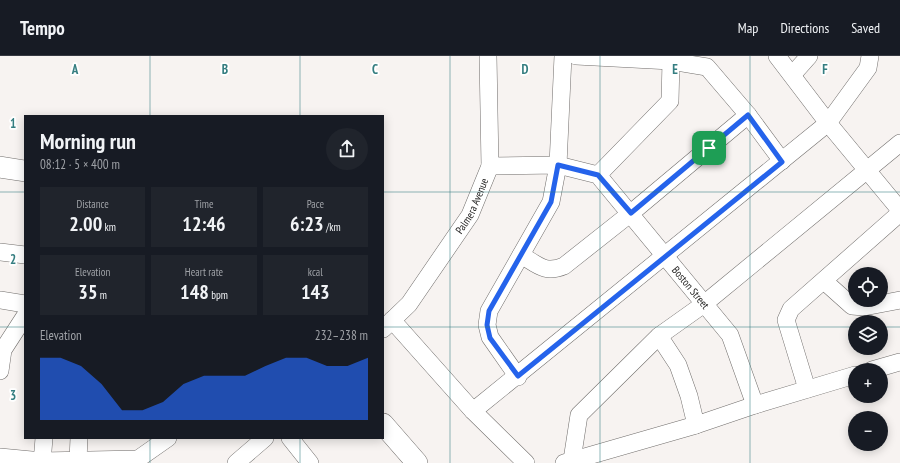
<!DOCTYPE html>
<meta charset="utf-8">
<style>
:root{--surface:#171b24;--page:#20242c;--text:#f1f3f6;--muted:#9ea1a6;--line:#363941;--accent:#2563eb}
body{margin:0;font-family:"PT Sans Narrow",sans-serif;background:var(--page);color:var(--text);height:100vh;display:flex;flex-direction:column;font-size:15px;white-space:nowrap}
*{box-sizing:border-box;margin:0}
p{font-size:13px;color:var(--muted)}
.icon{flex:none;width:22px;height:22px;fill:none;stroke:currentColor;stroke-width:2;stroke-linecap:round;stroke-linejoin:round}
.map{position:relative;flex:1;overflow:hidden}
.side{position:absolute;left:24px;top:59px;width:360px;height:324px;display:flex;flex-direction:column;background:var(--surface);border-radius:0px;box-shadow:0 2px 10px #0003}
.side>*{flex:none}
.buttons{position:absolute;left:848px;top:211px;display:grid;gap:8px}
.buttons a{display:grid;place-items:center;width:40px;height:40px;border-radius:50%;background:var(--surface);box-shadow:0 2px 10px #0003;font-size:20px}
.pin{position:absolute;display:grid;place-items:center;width:34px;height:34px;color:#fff;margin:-17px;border-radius:8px;box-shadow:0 2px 6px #0006}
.round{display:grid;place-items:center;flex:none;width:42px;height:42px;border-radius:21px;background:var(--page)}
.headline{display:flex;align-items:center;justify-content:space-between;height:68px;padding:0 16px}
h1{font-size:22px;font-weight:600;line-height:30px}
.metrics{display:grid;grid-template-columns:repeat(3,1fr);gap:6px;height:68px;padding:4px 16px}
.metrics div{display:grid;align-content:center;border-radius:0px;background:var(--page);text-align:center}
.metrics b{font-size:20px;font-weight:600}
.metrics small{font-size:11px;font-weight:400}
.metrics p{font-size:11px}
.chart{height:112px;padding:8px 16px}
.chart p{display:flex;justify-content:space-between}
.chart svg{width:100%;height:72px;margin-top:4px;fill:var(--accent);opacity:.7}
header{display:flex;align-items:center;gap:24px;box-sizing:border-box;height:56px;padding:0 20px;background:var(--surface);border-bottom:1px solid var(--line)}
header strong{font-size:19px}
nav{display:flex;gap:22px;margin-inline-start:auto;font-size:14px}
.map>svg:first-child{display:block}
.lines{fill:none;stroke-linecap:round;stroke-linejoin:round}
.minor-casing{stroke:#716e6c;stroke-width:18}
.tertiary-casing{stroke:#716e6c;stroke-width:22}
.minor{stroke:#fff;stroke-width:17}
.tertiary{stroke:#fff;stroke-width:21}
.route-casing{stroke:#fff;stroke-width:8}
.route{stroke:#2563eb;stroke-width:5}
.grid{fill:none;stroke:#357e81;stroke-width:1;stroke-opacity:0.55}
.labels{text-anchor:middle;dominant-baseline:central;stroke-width:3.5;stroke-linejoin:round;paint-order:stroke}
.street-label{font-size:11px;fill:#252423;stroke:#fff}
.grid-label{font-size:13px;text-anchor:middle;font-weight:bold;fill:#357e81;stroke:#fff;stroke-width:3.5;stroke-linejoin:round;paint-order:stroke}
</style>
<header>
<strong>Tempo</strong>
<nav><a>Map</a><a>Directions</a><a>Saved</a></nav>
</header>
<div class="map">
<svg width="900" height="407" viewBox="0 0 900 407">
<rect width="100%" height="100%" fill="#f7f3f1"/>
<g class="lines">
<g class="minor-casing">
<g id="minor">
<polyline points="576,0 671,5 707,11 748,59 782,105"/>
<polyline points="777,0 828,67 900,154"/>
<polyline points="793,18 809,0"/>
<path id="s1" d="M490 110 558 109 598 119 730 279 755 349"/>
<polyline points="598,119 670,45 671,5"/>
<polyline points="0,196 25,199"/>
<path d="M521 199C538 209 545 218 564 210L631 157 748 59"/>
<polyline points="824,225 852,250 864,251 900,244"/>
<polyline points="0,244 25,248"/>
<polyline points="392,264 473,355 526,407"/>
<path id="s2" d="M383 273 409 248 470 159 490 110 488 0"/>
<polyline points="659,280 678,309 689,340 696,369"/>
<polyline points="872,314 900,306"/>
<polyline points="0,315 3,294 25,260"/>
<polyline points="518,321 490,281 487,269 489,255 551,146 558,109 563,0"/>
<polyline points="807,333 786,264 791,253 900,157"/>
<polyline points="473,355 828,67 868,12 870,0"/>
<polyline points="290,382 310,407"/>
<polyline points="0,401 42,405 138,403 168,382"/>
<polyline points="78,404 79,382"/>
<polyline points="572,404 579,359 659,280 704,248 900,87"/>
<polyline points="42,407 44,382"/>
<polyline points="236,407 265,382"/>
<polyline points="564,407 696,369 755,349 855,319"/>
</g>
</g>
<g class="tertiary-casing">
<g id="tertiary">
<polyline points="0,111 25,115"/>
<polyline points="383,368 417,407"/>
</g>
</g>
<use href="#minor" class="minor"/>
<use href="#tertiary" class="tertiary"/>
</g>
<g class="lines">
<g class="route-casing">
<polygon id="route" points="748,59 782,106 518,320 490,282 487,269 489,255 551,146 558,109 598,119 631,157"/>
</g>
<use href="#route" class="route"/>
</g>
<path class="grid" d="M150 0V60M300 0V60M450 0V407M600 0V407M750 0V407M0 136H25M383 136H900M0 271H25M383 271H855M881 271H900M150 382V407M300 382V407"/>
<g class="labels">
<g class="street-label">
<text stroke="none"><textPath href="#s2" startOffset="153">Palmera Avenue</textPath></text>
<text stroke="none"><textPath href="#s1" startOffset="255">Boston Street</textPath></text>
</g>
</g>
<g class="grid-label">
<text x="75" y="18">A</text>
<text x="225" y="18">B</text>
<text x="375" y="18">C</text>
<text x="525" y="18">D</text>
<text x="675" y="18">E</text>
<text x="825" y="18">F</text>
<text x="13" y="72">1</text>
<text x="13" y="208">2</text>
<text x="13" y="344">3</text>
</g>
</svg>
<div class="buttons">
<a><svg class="icon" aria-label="locate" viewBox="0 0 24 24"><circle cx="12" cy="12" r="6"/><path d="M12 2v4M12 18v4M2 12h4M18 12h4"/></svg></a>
<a><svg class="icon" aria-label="layers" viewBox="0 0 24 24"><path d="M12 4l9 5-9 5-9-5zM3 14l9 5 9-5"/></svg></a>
<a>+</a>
<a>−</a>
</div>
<div class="pin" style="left:709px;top:92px;background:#1e9e55"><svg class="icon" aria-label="arrive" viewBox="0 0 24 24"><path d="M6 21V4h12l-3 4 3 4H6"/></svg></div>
<section class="side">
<div class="headline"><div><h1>Morning run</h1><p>08:12 · 5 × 400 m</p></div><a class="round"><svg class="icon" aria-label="share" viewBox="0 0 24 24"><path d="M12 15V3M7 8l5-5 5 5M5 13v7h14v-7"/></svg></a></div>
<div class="metrics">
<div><p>Distance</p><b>2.00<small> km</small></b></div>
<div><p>Time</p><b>12:46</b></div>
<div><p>Pace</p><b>6:23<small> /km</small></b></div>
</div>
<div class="metrics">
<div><p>Elevation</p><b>35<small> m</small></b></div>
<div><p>Heart rate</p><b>148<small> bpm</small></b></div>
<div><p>kcal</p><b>143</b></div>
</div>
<div class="chart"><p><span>Elevation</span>232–238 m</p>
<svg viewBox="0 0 160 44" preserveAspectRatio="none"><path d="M0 44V6L10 6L20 11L30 22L40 38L50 38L60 33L70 22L80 17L90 17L100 17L110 11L120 6L130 6L140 11L150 11L160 6V44z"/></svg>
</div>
</section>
</div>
